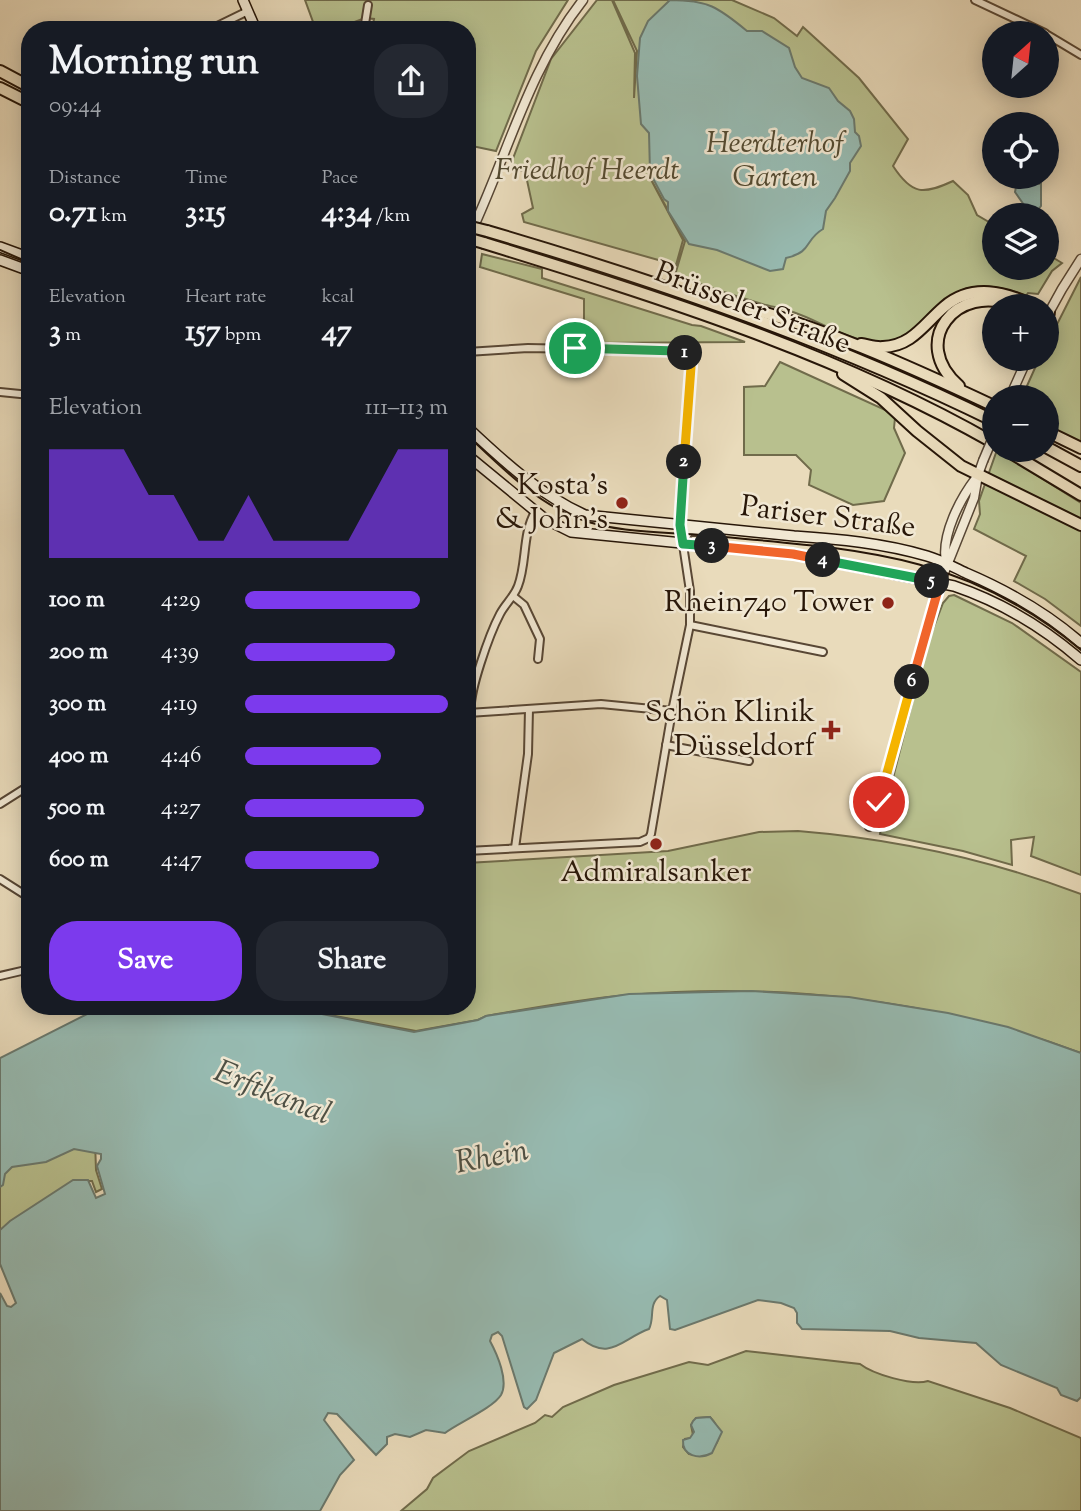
<!DOCTYPE html>
<meta charset="utf-8">
<style>
:root{--surface:#171b24;--page:#242831;--text:#f1f3f6;--muted:#9ea1a6;--accent:#7c3aed}
body{margin:0;font-family:"Sorts Mill Goudy",serif;background:var(--page);color:var(--text);height:100vh;display:flex;flex-direction:column;font-size:26px;white-space:nowrap}
*{box-sizing:border-box;margin:0}
p{font-size:23px;color:var(--muted)}
.icon{flex:none;width:38px;height:38px;fill:none;stroke:currentColor;stroke-width:2;stroke-linecap:round;stroke-linejoin:round}
.map{position:relative;flex:1;overflow:hidden}
.panel{position:absolute;left:21px;top:21px;width:455px;height:994px;display:flex;flex-direction:column;background:var(--surface);border-radius:28px;box-shadow:0 4px 18px #0003}
.panel>*{flex:none}
.needle{width:46px;rotate:27deg}
.controls{position:absolute;left:982px;top:21px;display:grid;gap:14px}
.controls a{display:grid;place-items:center;width:77px;height:77px;border-radius:50%;background:var(--surface);box-shadow:0 4px 18px #0003;font-size:35px}
.pin{position:absolute;display:grid;place-items:center;width:60px;height:60px;color:#fff;margin:-30px;border:4px solid #fff;border-radius:50%;box-shadow:0 2px 7px #0007}
.km{position:absolute;width:35px;height:35px;margin:-18px;border-radius:50%;background:#222;color:#fff;font-size:19px;line-height:35px;text-align:center}
.round{display:grid;place-items:center;flex:none;width:74px;height:74px;border-radius:28px;background:var(--page)}
.summary{display:flex;align-items:center;justify-content:space-between;height:119px;padding:0 28px}
h1{font-size:38px;font-weight:700;line-height:52px}
.figures{display:grid;grid-template-columns:repeat(3,1fr);gap:10px;height:119px;padding:7px 28px}
.figures div{display:grid;align-content:center}
.figures b{font-size:30px;font-weight:700}
.figures small{font-size:19px;font-weight:400}
.figures p{font-size:19px}
.chart{height:196px;padding:14px 28px}
.chart p{display:flex;justify-content:space-between}
.chart svg{width:100%;height:126px;margin-top:7px;fill:var(--accent);opacity:.7}
.button{display:flex;gap:14px;margin-top:auto;padding:14px 28px}
.button a{flex:1;height:80px;border-radius:28px;background:var(--accent);color:#fff;font-size:28px;font-weight:700;line-height:80px;text-align:center}
.button a+a{background:var(--page);color:var(--text)}
ul{padding:0 28px;list-style:none;font-size:23px}
li{display:grid;grid-template-columns:112px 84px 1fr;align-items:center;height:52px}
li i{height:18px;border-radius:9px;background:var(--accent)}
.map>svg:first-child{display:block}
.green{fill:#b8c08e;stroke:#706b4b;stroke-width:2;fill-rule:evenodd}
.water{fill:#97bbb2;stroke:#6a796e;stroke-width:2}
.lines{fill:none;stroke-linecap:round;stroke-linejoin:round}
.minor-casing{stroke:#584735;stroke-width:10}
.tertiary-casing{stroke:#584735;stroke-width:11}
.secondary-casing{stroke:#271608;stroke-width:12}
.trunk-casing{stroke:#271608;stroke-width:14}
.minor{stroke:#f1e8d3;stroke-width:6}
.tertiary{stroke:#f1e8d3;stroke-width:8}
.secondary{stroke:#f1e8d3;stroke-width:9}
.trunk{stroke:#e9dbbb;stroke-width:10}
.tram{stroke:#271608;stroke-width:2}
.tertiary-bridge-casing{stroke:#584735;stroke-width:11;stroke-linecap:butt}
.trunk-bridge-casing{stroke:#271608;stroke-width:14;stroke-linecap:butt}
.tertiary-bridge{stroke:#f1e8d3;stroke-width:8}
.trunk-bridge{stroke:#e9dbbb;stroke-width:10}
.split-1-casing{stroke:#fff;stroke-width:14}
.split-2-casing{stroke:#fff;stroke-width:14}
.split-3-casing{stroke:#fff;stroke-width:14}
.split-4-casing{stroke:#fff;stroke-width:14}
.split-5-casing{stroke:#fff;stroke-width:14}
.split-6-casing{stroke:#fff;stroke-width:14}
.split-7-casing{stroke:#fff;stroke-width:14}
.split-1{stroke:#22a559;stroke-width:9}
.split-2{stroke:#f5b400;stroke-width:9}
.split-3{stroke:#22a559;stroke-width:9}
.split-4{stroke:#f0652b;stroke-width:9}
.split-5{stroke:#22a559;stroke-width:9}
.split-6{stroke:#f0652b;stroke-width:9}
.split-7{stroke:#f5b400;stroke-width:9}
.poi-dot{fill:#8f2418;stroke:#f1e8d3;stroke-width:2.5}
.labels{text-anchor:middle;dominant-baseline:central;stroke-width:5;stroke-linejoin:round;paint-order:stroke}
.park-label{font-size:30px;font-style:italic;fill:#524930;stroke:#f1e8d3}
.street-label{font-size:30px;fill:#271608;stroke:#f1e8d3}
.poi-label{font-size:30px;fill:#271608;stroke:#f1e8d3;text-anchor:end}
.water-label{font-size:32px;font-style:italic;fill:#4e5044;stroke:#f1e8d3}
</style>
<div class="map">
<svg width="1081" height="1511" viewBox="0 0 1081 1511">
<rect width="100%" height="100%" fill="#e9dbbb"/>
<filter id="stains"><feTurbulence type="fractalNoise" baseFrequency=".00286" numOctaves="4"/><feColorMatrix values="0 0 0 0 .2 0 0 0 0 .09 0 0 0 0 .02 0 0 0 .5 -.17"/></filter>
<radialGradient id="worn" r=".72"><stop offset=".6" stop-color="#630" stop-opacity="0"/><stop offset="1" stop-color="#630" stop-opacity=".3"/></radialGradient>
<g class="green">
<polygon points="305,0 568,0 536,51 496,151 467,145 467,30 372,30 374,19 365,18 333,30 316,30"/>
<path d="M597 0H612L635 53 634 98 637 51 613 0H732L774 18 797 36 803 27 859 78 908 139 893 166C912 195 923 195 953 181L968 195 977 215 994 225V268H1046L1047 254 1062 263 1052 271 1038 294 1028 293 1026 296C934 258 941 341 879 342 850 342 820 321 793 312 783 308 772 307 762 304 732 295 704 286 675 275L685 241 648 174 683 240 676 265 524 222 522 214 533 208 525 171 509 169 551 59Z"/>
<polygon points="482,254 542,269 542,278 692,325 701,326 745,342 584,343 584,299 480,267"/>
<polygon points="1081,277 1081,444 1047,426 1046,397 1022,397 1039,359 1046,359 1047,344"/>
<polygon points="780,362 892,413 895,418 894,428 905,453 884,501 853,505 809,485 811,470 796,455 744,455 744,387 765,386"/>
<polygon points="997,450 1081,503 1081,626 1045,599 1014,581 1026,556 974,529 980,514 979,501"/>
<polygon points="954,595 1012,623 1081,672 1081,875 1031,856 1034,837 1011,840 1012,865 963,851 880,834 883,817 927,645 943,603 949,596"/>
<path d="M798 831C896 839 988 859 1081 894V1053C937 1000 781 982 628 995 580 999 533 1008 486 1016L478 1020 416 1031 281 1006H467V863L668 851 759 832Z"/>
<polygon points="95,1141 96,1170 102,1189 96,1192 92,1181 85,1181 0,1253 0,1166"/>
<path d="M746 1351 860 1364C873 1374 912 1386 928 1381L1010 1408 1081 1438V1511H401L427 1489 433 1478 469 1451 535 1423 545 1415 552 1417 563 1407 614 1385 689 1362 708 1365ZM710 1417C725 1433 720 1445 703 1456L689 1454 683 1447 685 1439 691 1438 693 1435 691 1425 696 1418Z"/>
</g>
<g class="water">
<path d="M670 0C708 0 718 7 747 31H762L789 48 795 67 802 78 829 88 838 101 850 111 854 119 855 132 859 136 861 146 850 163V171L835 198 826 211 823 229C804 240 813 252 786 258L783 269 770 271 717 250 689 244 668 211V202L664 199 650 173 649 133 641 124 637 76 640 38 648 21Z"/>
<polygon points="1017,182 1041,184 1041,206 1034,215 1020,215 1023,213 1024,205 1015,192"/>
<path d="M751 991 849 997 948 1013 1008 1027 1081 1053V1397L1077 1401 1061 1395 1057 1388 1001 1365 976 1343 919 1338 890 1331 802 1329 797 1323V1313L794 1308 781 1303 758 1300 675 1330 670 1329 667 1300 660 1296C648 1304 655 1318 649 1329 623 1338 610 1362 582 1339L554 1353 536 1400 527 1409 524 1407 502 1336 498 1332 492 1335 490 1341C497 1354 509 1381 501 1395 493 1408 458 1423 445 1433L426 1430 410 1437 395 1434 387 1437V1444L376 1455 337 1414 328 1413 324 1420 354 1460 340 1475 320 1511H0V1293L7 1306 11 1307 16 1303 0 1264V1230L10 1221 73 1180H88L96 1198 105 1194 97 1166 101 1159V1154L74 1149 46 1162 12 1167 5 1174 3 1185 0 1187V1058L103 1006H281L414 1032 478 1020 486 1016 629 994Z"/>
<path d="M710 1417 722 1432 712 1453C699 1460 682 1456 683 1440L690 1438 694 1432 691 1425 693 1421 696 1418Z"/>
</g>
<g class="lines">
<g class="minor-casing">
<g id="minor">
<polyline points="975,0 1045,33"/>
<polyline points="209,30 248,11"/>
<polyline points="364,30 368,5"/>
<polyline points="1046,34 1081,55"/>
<path d="M467 352 528 348 677 351C687 353 691 357 691 367L680 525 690 591V625L672 711 651 834 649 838 640 842 467 851"/>
<polyline points="0,392 30,395"/>
<polyline points="684,542 689,532 704,532 711,529"/>
<polyline points="513,596 524,605 540,639 538,659"/>
<polyline points="690,625 823,652"/>
<polyline points="468,713 601,704 672,711"/>
<path d="M471 713C468 693 490 633 500 614 505 604 514 597 518 586 527 563 522 534 535 512"/>
<polyline points="666,745 749,761"/>
<polyline points="0,804 30,785"/>
<polyline points="869,827 874,821 940,583"/>
<polyline points="515,848 528,754 529,709"/>
<polyline points="0,879 30,898"/>
<polyline points="0,976 30,969"/>
</g>
</g>
<g class="tertiary-casing">
<g id="tertiary">
<path d="M467 241C506 161 527 71 583 0"/>
<polyline points="1046,318 1062,289 1081,259"/>
<polyline points="1010,397 1027,359"/>
<path d="M946 562C941 535 960 499 976 478"/>
<polyline points="940,583 974,498 978,475 983,461"/>
</g>
</g>
<g class="secondary-casing">
<g id="secondary">
<polyline points="243,0 256,30"/>
<polyline points="0,247 30,258"/>
<polyline points="0,260 30,271"/>
<path d="M467 427C502 460 540 495 585 515L794 536C838 539 883 543 927 556 941 560 953 567 966 573 1008 591 1047 613 1081 643"/>
<path d="M467 455 545 519 571 532 793 554 954 586C1001 602 1043 627 1081 660"/>
</g>
</g>
<g class="trunk-casing">
<g id="trunk">
<polyline points="0,71 30,87"/>
<polyline points="0,88 30,103"/>
<path d="M487 231C661 282 831 341 994 421"/>
<path d="M484 243C658 297 835 352 994 443"/>
<path d="M727 302C818 325 909 366 994 406"/>
<polyline points="1046,312 1049,313"/>
<path d="M861 344C868 345 876 348 883 347 912 346 924 324 944 307 972 283 1005 292 1035 306"/>
<polyline points="843,374 881,398 917,431 961,466 1081,525"/>
<path d="M959 386C908 342 957 282 1014 306"/>
<polyline points="1046,431 1081,448"/>
<polyline points="1046,447 1081,466"/>
<polyline points="1006,450 1081,495"/>
</g>
</g>
<use href="#minor" class="minor"/>
<use href="#tertiary" class="tertiary"/>
<use href="#secondary" class="secondary"/>
<use href="#trunk" class="trunk"/>
<g class="tram">
<polyline points="0,250 30,263"/>
<path d="M467 435C499 465 535 502 577 518 615 533 662 532 703 535 849 549 962 550 1081 650"/>
</g>
<g class="tertiary-bridge-casing">
<polyline id="tertiary-bridge" points="983,461 994,435"/>
</g>
<g class="trunk-bridge-casing">
<g id="trunk-bridge">
<polyline points="467,226 487,231"/>
<polyline points="467,238 484,243"/>
</g>
</g>
<use href="#tertiary-bridge" class="tertiary-bridge"/>
<use href="#trunk-bridge" class="trunk-bridge"/>
</g>
<g class="lines">
<g class="split-1-casing">
<polyline id="split-1" points="575,348 677,351 685,353"/>
</g>
<g class="split-2-casing">
<polyline id="split-2" points="684,462 691,367 691,362 685,353"/>
</g>
<g class="split-3-casing">
<polyline id="split-3" points="684,462 680,525 683,544 712,546"/>
</g>
<g class="split-4-casing">
<polyline id="split-4" points="712,546 793,554 823,560"/>
</g>
<g class="split-5-casing">
<polyline id="split-5" points="823,560 932,581"/>
</g>
<g class="split-6-casing">
<polyline id="split-6" points="912,682 940,583 932,581"/>
</g>
<g class="split-7-casing">
<polyline id="split-7" points="879,802 912,682"/>
</g>
<use href="#split-1" class="split-1"/>
<use href="#split-2" class="split-2"/>
<use href="#split-3" class="split-3"/>
<use href="#split-4" class="split-4"/>
<use href="#split-5" class="split-5"/>
<use href="#split-6" class="split-6"/>
<use href="#split-7" class="split-7"/>
</g>
<g class="poi-dot">
<circle cx="622" cy="503" r="7"/>
<circle cx="888" cy="603" r="7"/>
<path d="M827.5 719.5h7v7h7v7h-7v7h-7v-7h-7v-7h7z"/>
<circle cx="656" cy="844" r="7"/>
</g>
<g class="labels">
<g class="park-label">
<text x="775" y="144">Heerdterhof<tspan x="775" dy="34">Garten</tspan></text>
<text x="587" y="171">Friedhof Heerdt</text>
</g>
<g class="street-label">
<text transform="translate(752 309) rotate(21)">Brüsseler Straße</text>
<text transform="translate(828 518) rotate(7)">Pariser Straße</text>
</g>
<g class="poi-label">
<text x="608" y="486">Kosta's<tspan x="608" dy="34">&amp; John's</tspan></text>
<text x="874" y="603">Rhein740 Tower</text>
<text x="815" y="713">Schön Klinik<tspan x="815" dy="34">Düsseldorf</tspan></text>
<text x="656" y="873" text-anchor="middle">Admiralsanker</text>
</g>
<g class="water-label">
<text transform="translate(272 1094) rotate(22)">Erftkanal</text>
<text transform="translate(492 1158) rotate(-11)">Rhein</text>
</g>
</g>
<rect width="100%" height="100%" filter="url(#stains)"/>
<rect width="100%" height="100%" fill="url(#worn)"/>
</svg>
<div class="controls">
<a><svg class="needle" viewBox="-14 -14 28 28"><path d="M0-13l5 13h-10z" fill="#e53935"/><path d="M0 13l5-13h-10z" fill="#9ea1a6"/></svg></a>
<a><svg class="icon" aria-label="locate" viewBox="0 0 24 24"><circle cx="12" cy="12" r="6"/><path d="M12 2v4M12 18v4M2 12h4M18 12h4"/></svg></a>
<a><svg class="icon" aria-label="layers" viewBox="0 0 24 24"><path d="M12 4l9 5-9 5-9-5zM3 14l9 5 9-5"/></svg></a>
<a>+</a>
<a>−</a>
</div>
<div class="pin" style="left:575px;top:348px;background:#1e9e55"><svg class="icon" aria-label="arrive" viewBox="0 0 24 24"><path d="M6 21V4h12l-3 4 3 4H6"/></svg></div>
<div class="pin" style="left:879px;top:802px;background:#d93025"><svg class="icon" aria-label="check" viewBox="0 0 24 24"><path d="M5 12l5 5 9-10"/></svg></div>
<b class="km" style="left:685px;top:353px">1</b>
<b class="km" style="left:684px;top:462px">2</b>
<b class="km" style="left:712px;top:546px">3</b>
<b class="km" style="left:823px;top:560px">4</b>
<b class="km" style="left:932px;top:581px">5</b>
<b class="km" style="left:912px;top:682px">6</b>
<section class="panel">
<div class="summary"><div><h1>Morning run</h1><p>09:44</p></div><a class="round"><svg class="icon" aria-label="share" viewBox="0 0 24 24"><path d="M12 15V3M7 8l5-5 5 5M5 13v7h14v-7"/></svg></a></div>
<div class="figures">
<div><p>Distance</p><b>0.71<small> km</small></b></div>
<div><p>Time</p><b>3:15</b></div>
<div><p>Pace</p><b>4:34<small> /km</small></b></div>
</div>
<div class="figures">
<div><p>Elevation</p><b>3<small> m</small></b></div>
<div><p>Heart rate</p><b>157<small> bpm</small></b></div>
<div><p>kcal</p><b>47</b></div>
</div>
<div class="chart"><p><span>Elevation</span>111–113 m</p>
<svg viewBox="0 0 160 44" preserveAspectRatio="none"><path d="M0 44V6L10 6L20 6L30 6L40 22L50 22L60 38L70 38L80 22L90 38L100 38L110 38L120 38L130 22L140 6L150 6L160 6V44z"/></svg>
</div>
<ul>
<li><b>100 m</b>4:29<i style="width:86%"></i></li>
<li><b>200 m</b>4:39<i style="width:74%"></i></li>
<li><b>300 m</b>4:19<i style="width:100%"></i></li>
<li><b>400 m</b>4:46<i style="width:67%"></i></li>
<li><b>500 m</b>4:27<i style="width:88%"></i></li>
<li><b>600 m</b>4:47<i style="width:66%"></i></li>
</ul>
<div class="button"><a>Save</a><a>Share</a></div>
</section>
</div>
